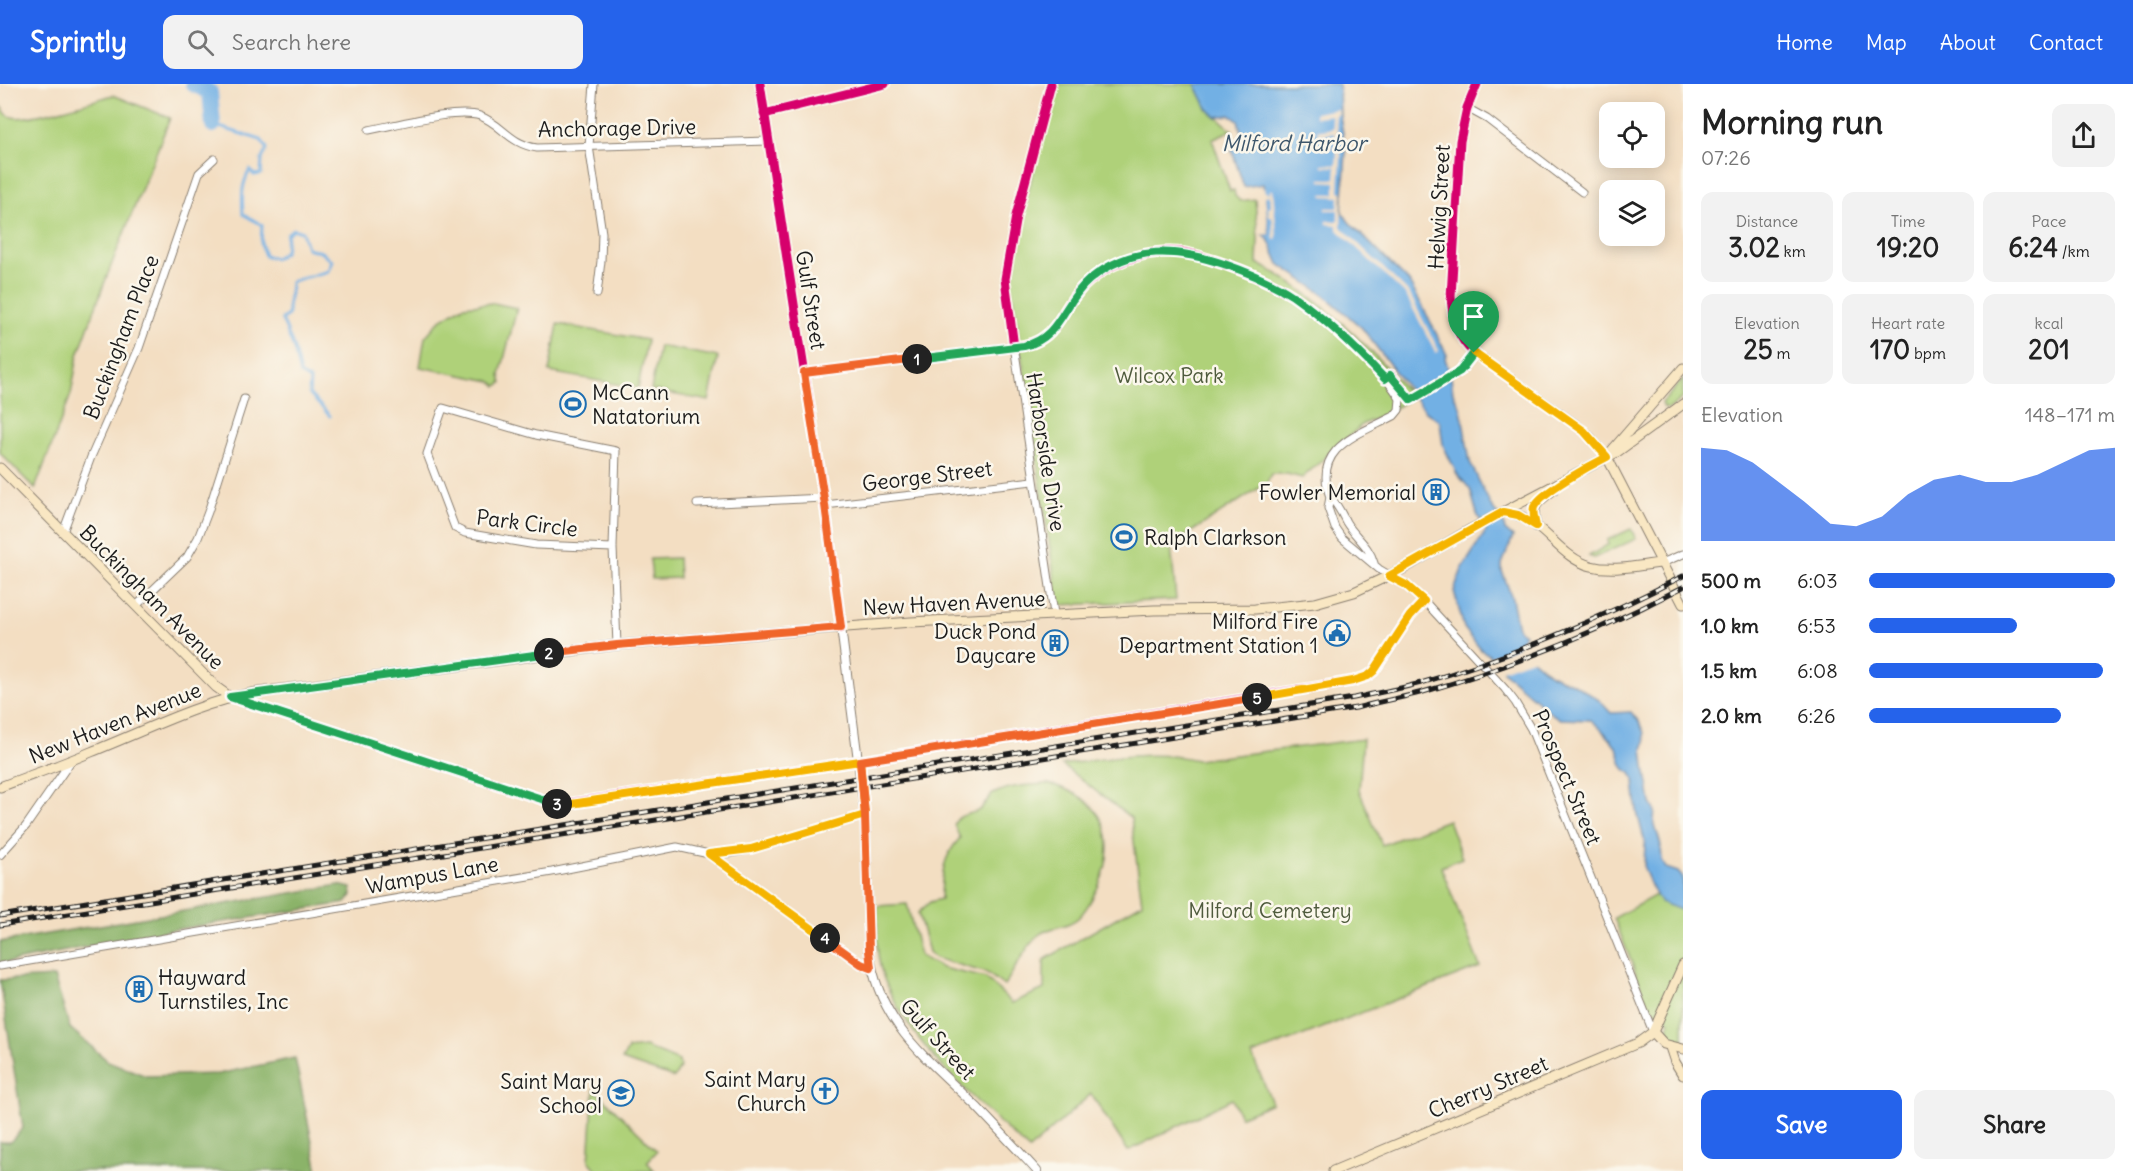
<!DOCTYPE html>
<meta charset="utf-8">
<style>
:root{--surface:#fff;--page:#f2f2f2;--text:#222;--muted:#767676;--accent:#2563eb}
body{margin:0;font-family:Delius,sans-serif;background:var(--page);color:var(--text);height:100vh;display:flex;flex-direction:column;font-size:22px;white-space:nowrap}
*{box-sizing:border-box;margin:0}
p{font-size:20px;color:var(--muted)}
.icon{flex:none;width:33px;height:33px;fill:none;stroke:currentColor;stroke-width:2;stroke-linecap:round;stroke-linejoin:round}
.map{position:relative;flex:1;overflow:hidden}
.drawer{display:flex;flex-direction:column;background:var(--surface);width:450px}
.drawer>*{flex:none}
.tools{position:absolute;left:1599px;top:18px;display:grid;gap:12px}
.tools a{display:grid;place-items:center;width:66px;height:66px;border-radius:12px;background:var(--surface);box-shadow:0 3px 15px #0003;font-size:30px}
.pin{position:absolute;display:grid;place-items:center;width:51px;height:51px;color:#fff;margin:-62px -26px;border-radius:50% 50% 50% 0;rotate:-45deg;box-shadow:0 0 6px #0007}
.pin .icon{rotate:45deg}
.km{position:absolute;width:30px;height:30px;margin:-15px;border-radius:50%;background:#222;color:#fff;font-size:16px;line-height:30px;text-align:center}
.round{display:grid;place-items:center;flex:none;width:63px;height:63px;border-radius:12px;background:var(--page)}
.headline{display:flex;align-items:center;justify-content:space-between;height:102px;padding:0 18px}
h1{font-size:33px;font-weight:700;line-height:45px}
.metrics{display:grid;grid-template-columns:repeat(3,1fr);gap:9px;height:102px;padding:6px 18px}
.metrics div{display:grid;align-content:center;border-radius:12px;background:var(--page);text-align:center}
.metrics b{font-size:26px;font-weight:700}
.metrics small{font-size:16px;font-weight:400}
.metrics p{font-size:16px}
.chart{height:168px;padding:12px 18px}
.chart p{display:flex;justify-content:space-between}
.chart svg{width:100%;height:108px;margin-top:6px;fill:var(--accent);opacity:.7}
.action{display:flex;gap:12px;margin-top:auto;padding:12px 18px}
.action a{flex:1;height:69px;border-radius:12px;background:var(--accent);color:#fff;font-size:24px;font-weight:700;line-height:69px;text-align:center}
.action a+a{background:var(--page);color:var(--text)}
ul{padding:0 18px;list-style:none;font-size:20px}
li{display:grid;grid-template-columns:96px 72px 1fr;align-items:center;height:45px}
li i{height:15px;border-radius:8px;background:var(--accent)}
header{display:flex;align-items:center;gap:36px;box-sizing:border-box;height:84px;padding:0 30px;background:var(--accent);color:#fff}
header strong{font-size:28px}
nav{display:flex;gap:33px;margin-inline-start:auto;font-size:21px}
.search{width:420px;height:54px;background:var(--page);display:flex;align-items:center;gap:15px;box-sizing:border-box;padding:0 21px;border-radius:12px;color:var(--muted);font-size:22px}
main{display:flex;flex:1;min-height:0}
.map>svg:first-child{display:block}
.green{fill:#afd179;stroke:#66764a;stroke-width:1.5}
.forest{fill:#8bb369;stroke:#546842;stroke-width:1.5}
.water{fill:#72b0e4;stroke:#476680;stroke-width:1.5}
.pier{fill:#f3dec2}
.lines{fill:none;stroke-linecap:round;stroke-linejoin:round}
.stream{stroke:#72b0e4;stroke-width:3}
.river{stroke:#72b0e4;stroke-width:16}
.minor-casing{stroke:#887d6f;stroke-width:9}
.tertiary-casing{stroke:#887d6f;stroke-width:10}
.secondary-casing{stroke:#887d6f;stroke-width:11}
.minor{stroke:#fff;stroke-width:7}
.tertiary{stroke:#fff;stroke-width:8}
.secondary{stroke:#f9e7c3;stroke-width:9}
.rail-casing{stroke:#1c1c1c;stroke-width:5}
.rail{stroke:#fbf7ec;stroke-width:3;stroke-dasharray:9;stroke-linecap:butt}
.cycleway-casing{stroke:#fbf7ec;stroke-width:13}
.cycleway{stroke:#d6006c;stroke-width:9}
.split-1-casing{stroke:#fff;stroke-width:12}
.split-2-casing{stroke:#fff;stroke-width:12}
.split-3-casing{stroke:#fff;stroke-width:12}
.split-4-casing{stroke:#fff;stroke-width:12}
.split-5-casing{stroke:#fff;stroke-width:12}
.split-6-casing{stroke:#fff;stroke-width:12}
.split-1{stroke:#22a559;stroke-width:8}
.split-2{stroke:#f0652b;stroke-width:8}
.split-3{stroke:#22a559;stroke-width:8}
.split-4{stroke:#f5b400;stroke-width:8}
.split-5{stroke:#f0652b;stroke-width:8}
.split-6{stroke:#f5b400;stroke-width:8}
.labels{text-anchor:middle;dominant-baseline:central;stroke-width:5;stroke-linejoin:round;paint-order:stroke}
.street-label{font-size:21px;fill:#1c1c1c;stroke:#fbf7ec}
.park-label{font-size:21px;fill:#4f5b3d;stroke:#fbf7ec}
.poi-label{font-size:21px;fill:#1c1c1c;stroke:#fbf7ec;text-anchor:end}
.water-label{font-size:22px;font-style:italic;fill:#3e576c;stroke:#fbf7ec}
</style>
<header>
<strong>Sprintly</strong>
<div class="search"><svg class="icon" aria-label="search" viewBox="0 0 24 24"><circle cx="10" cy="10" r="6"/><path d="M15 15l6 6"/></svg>Search here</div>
<nav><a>Home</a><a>Map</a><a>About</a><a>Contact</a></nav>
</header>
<main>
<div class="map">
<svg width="1683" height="1087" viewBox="0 0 1683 1087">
<rect width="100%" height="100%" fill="#fbf7ec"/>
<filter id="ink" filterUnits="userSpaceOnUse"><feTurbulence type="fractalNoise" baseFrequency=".0167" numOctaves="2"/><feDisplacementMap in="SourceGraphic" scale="12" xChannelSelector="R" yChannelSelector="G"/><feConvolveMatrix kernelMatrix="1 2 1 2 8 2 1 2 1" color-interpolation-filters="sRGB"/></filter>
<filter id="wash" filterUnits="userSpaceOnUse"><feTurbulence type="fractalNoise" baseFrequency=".008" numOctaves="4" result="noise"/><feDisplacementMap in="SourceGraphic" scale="24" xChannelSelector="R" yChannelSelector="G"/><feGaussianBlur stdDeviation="1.35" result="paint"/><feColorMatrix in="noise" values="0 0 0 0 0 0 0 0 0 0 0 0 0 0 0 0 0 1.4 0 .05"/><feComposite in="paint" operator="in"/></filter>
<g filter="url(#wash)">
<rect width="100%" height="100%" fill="#f3dec2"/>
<g class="green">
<path d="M1056 0H1195L1207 24 1232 46 1212 55 1230 107 1234 106 1235 112 1240 117 1255 115 1258 155 1257 179C1318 210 1369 261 1412 313L1384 331 1363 340 1302 394 1287 390H1271L1267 399 1171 461 1176 516 1059 521 1058 519 1011 202 1024 123Z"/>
<path d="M113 11 170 34 107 192 78 271 71 310 35 405 0 369V20C3 26 5 31 12 33 26 38 95 16 113 11Z"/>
<polygon points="493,219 517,224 500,291 502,299 497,302 491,297 420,283 425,253 439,237 463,222"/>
<polygon points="558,240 647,256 638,304 549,288"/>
<polygon points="659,262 718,273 709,317 651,306"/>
<polygon points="1683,295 1683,314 1669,325 1664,324 1662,319"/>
<polygon points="1631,445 1636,455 1594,474 1589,472 1609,460 1607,456"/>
<polygon points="678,474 679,494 652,495 650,475"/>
<path d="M1363 655 1359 706 1382 761 1448 736 1462 774 1441 783 1480 883 1252 971 1272 1019 1240 1033 1232 1015 1128 1067 1091 1010 1029 1066C978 1018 910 962 884 895 875 872 877 846 877 822L907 820 920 872 942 884 986 894 1012 919 1044 905V876L1142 819 1131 734 1062 681C1107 674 1153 666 1197 676Z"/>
<path d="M1049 700C1103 713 1121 753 1098 803 1093 813 1087 826 1078 834 1067 844 1052 842 1040 850 1029 857 1012 890 1004 902L987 889 935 874 929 868 918 829 930 818 941 815C942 789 942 774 960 754L954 741C958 728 972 732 981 725 985 721 988 713 993 710 1010 701 1031 701 1049 700Z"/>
<polygon points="1683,796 1683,957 1670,952 1667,947 1670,937 1649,923 1614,834"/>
<polygon points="645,963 679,977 680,984 674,994 622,976 628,965"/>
<polygon points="594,1005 657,1067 647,1078 655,1087 598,1087 589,1077"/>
</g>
<g class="forest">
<polygon points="339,801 351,804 352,811 346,819 171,846 0,880 0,858"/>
<polygon points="54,893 70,944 108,977 146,992 218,990 295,974 318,1087 0,1087 0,1058 10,1058 23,1044 0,896"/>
</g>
<path class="water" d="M1195 0H1339L1340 31 1346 68 1342 128 1349 138 1409 198 1423 223 1447 271 1445 274 1451 294 1453 309 1461 325 1470 378 1492 424 1503 437 1505 446 1513 453 1502 480V487L1512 514 1517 540 1519 546 1525 550 1517 562 1550 590 1574 600 1599 616 1611 629 1631 628 1639 638 1644 649 1645 659 1643 665 1645 682 1651 719 1655 726 1654 737 1661 762 1662 777 1666 784 1678 788 1683 794V827L1660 818 1650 800 1644 784 1645 759 1637 728 1634 695 1631 689C1617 683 1623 672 1615 661 1611 655 1597 641 1591 636L1560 635 1552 630 1507 591 1488 570 1481 566 1464 544 1454 507 1462 485 1486 447 1477 430 1470 405 1457 390 1443 361 1440 338 1425 327 1362 244 1323 210 1279 180 1268 155 1263 151 1269 150 1263 100 1244 103 1231 64 1243 54 1238 37 1230 31 1216 33 1207 24Z"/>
<g class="pier">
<polygon points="1338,25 1339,30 1335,31 1341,72 1339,107 1342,108 1341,143 1409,209 1439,267 1436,269 1406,211 1337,145 1337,141 1326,140 1326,137 1338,137 1338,126 1326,126 1326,124 1338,124 1339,113 1323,112 1322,110 1335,110 1335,98 1321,97 1321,95 1335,95 1336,83 1322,82 1322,80 1336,81 1337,72 1336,64 1322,66 1322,64 1335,62 1334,49 1318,51 1317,47 1333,44 1331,31 1315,33 1315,29"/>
<polygon points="1264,104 1265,108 1270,109 1270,106 1273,106 1277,155 1274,156 1272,132 1269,132 1268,123 1271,122 1270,111 1265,112 1269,150 1263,151 1263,148 1265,147 1261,105"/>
<polygon points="1521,562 1535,574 1499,587 1487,574"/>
</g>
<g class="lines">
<path class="stream" d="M213 41 261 56 267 64 262 75 261 90 254 91 250 86C241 101 242 113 243 130L262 141 261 160 265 172 276 174 285 168 287 150 293 145 302 148 307 164 321 168 332 177 328 187C317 191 299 194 291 198 291 210 287 219 288 231L282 235 294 265 300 290 310 296 309 310 330 332"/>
<polyline class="river" points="193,0 210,8 213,41"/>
</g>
</g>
<g filter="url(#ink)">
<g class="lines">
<g class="minor-casing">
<g id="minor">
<polyline points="594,0 589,62 602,149 601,177 597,210"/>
<polyline points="1051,0 1016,132 1005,201 1054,530"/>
<polyline points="1477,0 1467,24 1460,57 1451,213 1454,238 1458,250 1474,269 1576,340 1591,353 1607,373"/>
<polyline points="1467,24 1487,35 1582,108"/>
<polyline points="764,30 885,0"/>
<path d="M369 46C396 41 457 24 480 32 502 40 509 60 537 64L768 57"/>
<path d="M804 289 1030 261C1054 252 1061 231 1075 212 1082 202 1091 194 1102 188 1188 135 1292 204 1354 264 1370 280 1389 295 1400 315L1399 326 1394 332C1358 351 1312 363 1330 413"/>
<polyline points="697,420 824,414"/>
<polyline points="825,421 1033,397"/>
<polyline points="63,448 91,373 139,264 199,89 214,75"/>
<polyline points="613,464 536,461 465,449 455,444 427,370 443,324 536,351 616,367 613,464 617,561"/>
<path d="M1374 479C1369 461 1355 453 1346 438 1341 428 1338 421 1330 413L1328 424 1335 444 1342 454 1379 485 1406 501 1427 520 1505 605 1515 618 1531 645 1653 948"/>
<polyline points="1662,479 1683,470"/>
<polyline points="136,522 187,473 198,454 208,428 244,315"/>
<polyline points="232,614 547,717 564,720 860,677 1353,597 1368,592 1374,587 1410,532 1424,517"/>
<polyline points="709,770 861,880 871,884"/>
<polyline points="0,771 26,742 71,677"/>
<polyline points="0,882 552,788 677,763 709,770 731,769 751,765 865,731"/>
</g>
</g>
<g class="tertiary-casing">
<path id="tertiary" d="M841 543 865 731 869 867C879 941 927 974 977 1023 997 1044 1017 1065 1037 1087"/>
</g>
<g class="secondary-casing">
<g id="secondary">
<polyline points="760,0 825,421 841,543"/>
<polyline points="1608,371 1683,284"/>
<polyline points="1607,373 1683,520"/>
<polyline points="0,384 216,603 230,613"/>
<path d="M1504 428C1540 430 1558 474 1591 482 1614 488 1639 481 1662 479"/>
<path d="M1536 442C1531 420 1537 419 1553 406"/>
<path d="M0 703C31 691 61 681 91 668 144 647 196 620 252 609L617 561 911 538 1154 526 1255 525 1315 519 1354 508 1403 485 1471 445 1617 368 1683 320"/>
<polyline points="1653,948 1664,960 1683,965"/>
<polyline points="1670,963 1675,978 1683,991"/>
<polyline points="1333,1087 1638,959 1653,948 1683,881"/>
</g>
</g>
<use href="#minor" class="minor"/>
<use href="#tertiary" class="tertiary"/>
<use href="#secondary" class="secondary"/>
<g class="rail-casing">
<g id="rail">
<path d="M0 832 1354 614C1376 609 1399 605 1421 599 1507 574 1603 534 1683 492"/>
<path d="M0 841 1356 624C1378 618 1401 614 1423 608 1511 583 1602 546 1683 503"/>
</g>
</g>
<use href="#rail" class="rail"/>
<g class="cycleway-casing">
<g id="cycleway">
<polyline points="760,0 825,421 841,543"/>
<path d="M1051 0 1016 132 1005 195 1014 263C1063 259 1057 223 1089 197 1117 173 1160 162 1196 171 1207 174 1217 178 1227 181 1250 189 1273 199 1293 212 1327 235 1357 265 1385 295L1391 291 1411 316 1460 287 1474 269C1457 253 1453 236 1451 213L1460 57 1467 24 1477 0"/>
<polyline points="764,30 885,0"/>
<polyline points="230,613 547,717 564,720 860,677 1353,597 1368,592 1374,587 1410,532 1424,517"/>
</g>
</g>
<use href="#cycleway" class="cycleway"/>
</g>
</g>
<g class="lines" filter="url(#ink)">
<g class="split-1-casing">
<path id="split-1" d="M917 275 1024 262C1061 254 1063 218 1089 196 1133 160 1177 164 1227 181 1250 189 1273 199 1293 212 1327 236 1357 265 1385 295L1390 291 1411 316 1460 287 1474 269"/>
</g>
<g class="split-2-casing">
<polyline id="split-2" points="549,569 617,561 841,543 825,421 804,289 917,275"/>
</g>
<g class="split-3-casing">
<polyline id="split-3" points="549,569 230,613 557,720"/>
</g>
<g class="split-4-casing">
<polyline id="split-4" points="557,720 571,720 860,677 865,731 751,765 709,770 825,854"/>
</g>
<g class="split-5-casing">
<polyline id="split-5" points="825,854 861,880 871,884 869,867 865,731 860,677 1257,614"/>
</g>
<g class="split-6-casing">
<path id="split-6" d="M1257 614 1353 597 1368 592 1374 587 1410 532 1424 517 1406 501 1389 492 1503 428 1518 431 1536 442C1535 436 1532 429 1534 423 1541 408 1591 381 1607 373L1584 347 1474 269"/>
</g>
<use href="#split-1" class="split-1"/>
<use href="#split-2" class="split-2"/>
<use href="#split-3" class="split-3"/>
<use href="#split-4" class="split-4"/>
<use href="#split-5" class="split-5"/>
<use href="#split-6" class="split-6"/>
</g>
<defs>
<g id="stadium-ring" transform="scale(1.35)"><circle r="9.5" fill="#fbf7ec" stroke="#1f6fb2" stroke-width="1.5"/><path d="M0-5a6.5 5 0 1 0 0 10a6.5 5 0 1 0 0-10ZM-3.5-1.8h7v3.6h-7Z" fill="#1f6fb2"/></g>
<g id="building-ring" transform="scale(1.35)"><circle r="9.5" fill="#fbf7ec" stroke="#1f6fb2" stroke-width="1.5"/><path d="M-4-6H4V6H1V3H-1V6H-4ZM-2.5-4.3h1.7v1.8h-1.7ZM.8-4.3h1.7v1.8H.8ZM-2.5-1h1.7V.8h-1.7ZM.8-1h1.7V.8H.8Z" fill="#1f6fb2"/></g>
<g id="civic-ring" transform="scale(1.35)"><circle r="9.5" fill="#fbf7ec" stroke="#1f6fb2" stroke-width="1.5"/><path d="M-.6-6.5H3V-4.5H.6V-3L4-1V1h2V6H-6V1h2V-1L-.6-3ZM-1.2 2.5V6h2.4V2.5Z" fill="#1f6fb2"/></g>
<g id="church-ring" transform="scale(1.35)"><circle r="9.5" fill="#fbf7ec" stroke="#1f6fb2" stroke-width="1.5"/><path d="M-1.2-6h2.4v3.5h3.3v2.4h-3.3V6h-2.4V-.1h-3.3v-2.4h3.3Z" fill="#1f6fb2"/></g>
<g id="school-ring" transform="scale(1.35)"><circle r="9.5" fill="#fbf7ec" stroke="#1f6fb2" stroke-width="1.5"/><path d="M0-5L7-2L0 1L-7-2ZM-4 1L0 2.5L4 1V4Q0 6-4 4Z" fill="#1f6fb2"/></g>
</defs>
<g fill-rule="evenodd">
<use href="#stadium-ring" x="573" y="320"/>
<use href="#building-ring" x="1436" y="408"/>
<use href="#stadium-ring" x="1124" y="453"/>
<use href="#civic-ring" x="1337" y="549"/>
<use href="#building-ring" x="1055" y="559"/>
<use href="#building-ring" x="139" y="905"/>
<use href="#church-ring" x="825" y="1007"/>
<use href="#school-ring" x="621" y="1009"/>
</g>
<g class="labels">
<g class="street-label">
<text transform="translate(617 44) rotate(-1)">Anchorage Drive</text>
<text transform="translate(1439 123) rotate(-87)">Helwig Street</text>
<text transform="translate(811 216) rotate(81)">Gulf Street</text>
<text transform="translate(121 253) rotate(-69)">Buckingham Place</text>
<text transform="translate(1046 368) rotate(81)">Harborside Drive</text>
<text transform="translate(927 392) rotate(-7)">George Street</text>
<text transform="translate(527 439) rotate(7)">Park Circle</text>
<text transform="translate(152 513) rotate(45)">Buckingham Avenue</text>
<text transform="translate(954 519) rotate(-3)">New Haven Avenue</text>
<text transform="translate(115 639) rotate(-22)">New Haven Avenue</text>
<text transform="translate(1567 693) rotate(67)">Prospect Street</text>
<text transform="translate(432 791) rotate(-10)">Wampus Lane</text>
<text transform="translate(938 955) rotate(48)">Gulf Street</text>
<text transform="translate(1488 1003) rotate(-23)">Cherry Street</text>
</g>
<g class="park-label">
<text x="1169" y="291">Wilcox Park</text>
<text x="1270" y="826">Milford Cemetery</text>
</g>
<g class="poi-label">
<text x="592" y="308" text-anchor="start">McCann<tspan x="592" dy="24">Natatorium</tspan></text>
<text x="1416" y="408">Fowler Memorial</text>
<text x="1144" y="453" text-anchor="start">Ralph Clarkson</text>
<text x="1318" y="537">Milford Fire<tspan x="1318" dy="24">Department Station 1</tspan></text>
<text x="1036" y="547">Duck Pond<tspan x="1036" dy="24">Daycare</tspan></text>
<text x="158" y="893" text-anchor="start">Hayward<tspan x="158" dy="24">Turnstiles, Inc</tspan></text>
<text x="806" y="995">Saint Mary<tspan x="806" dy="24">Church</tspan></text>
<text x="602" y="997">Saint Mary<tspan x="602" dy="24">School</tspan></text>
</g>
<g class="water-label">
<text x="1294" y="59">Milford Harbor</text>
</g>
</g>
</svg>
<div class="tools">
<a><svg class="icon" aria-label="locate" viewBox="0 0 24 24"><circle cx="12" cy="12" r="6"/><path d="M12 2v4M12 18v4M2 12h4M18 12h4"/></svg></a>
<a><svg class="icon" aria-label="layers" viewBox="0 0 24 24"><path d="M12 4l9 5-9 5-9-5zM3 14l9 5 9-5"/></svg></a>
</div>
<div class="pin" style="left:1474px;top:269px;background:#1e9e55"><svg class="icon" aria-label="arrive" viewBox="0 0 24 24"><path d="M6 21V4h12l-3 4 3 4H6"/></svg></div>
<b class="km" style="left:917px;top:275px">1</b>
<b class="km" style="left:549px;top:569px">2</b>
<b class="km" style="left:557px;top:720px">3</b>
<b class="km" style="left:825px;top:854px">4</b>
<b class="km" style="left:1257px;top:614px">5</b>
</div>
<section class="drawer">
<div class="headline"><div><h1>Morning run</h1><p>07:26</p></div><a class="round"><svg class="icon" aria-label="share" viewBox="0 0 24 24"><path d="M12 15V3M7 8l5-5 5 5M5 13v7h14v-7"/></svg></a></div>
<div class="metrics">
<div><p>Distance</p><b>3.02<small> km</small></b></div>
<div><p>Time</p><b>19:20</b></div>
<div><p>Pace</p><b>6:24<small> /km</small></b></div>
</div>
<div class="metrics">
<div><p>Elevation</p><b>25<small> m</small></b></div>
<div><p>Heart rate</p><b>170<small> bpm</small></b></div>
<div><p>kcal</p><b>201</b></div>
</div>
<div class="chart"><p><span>Elevation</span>148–171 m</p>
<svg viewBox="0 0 160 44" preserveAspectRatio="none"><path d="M0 44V6L10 7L20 12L30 20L40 28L50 37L60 38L70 34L80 25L90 19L100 17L110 20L120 20L130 17L140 12L150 7L160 6V44z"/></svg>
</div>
<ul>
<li><b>500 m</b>6:03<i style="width:100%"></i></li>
<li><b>1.0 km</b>6:53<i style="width:60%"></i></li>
<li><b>1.5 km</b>6:08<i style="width:95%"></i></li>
<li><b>2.0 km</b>6:26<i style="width:78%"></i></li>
</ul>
<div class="action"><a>Save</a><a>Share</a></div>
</section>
</main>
